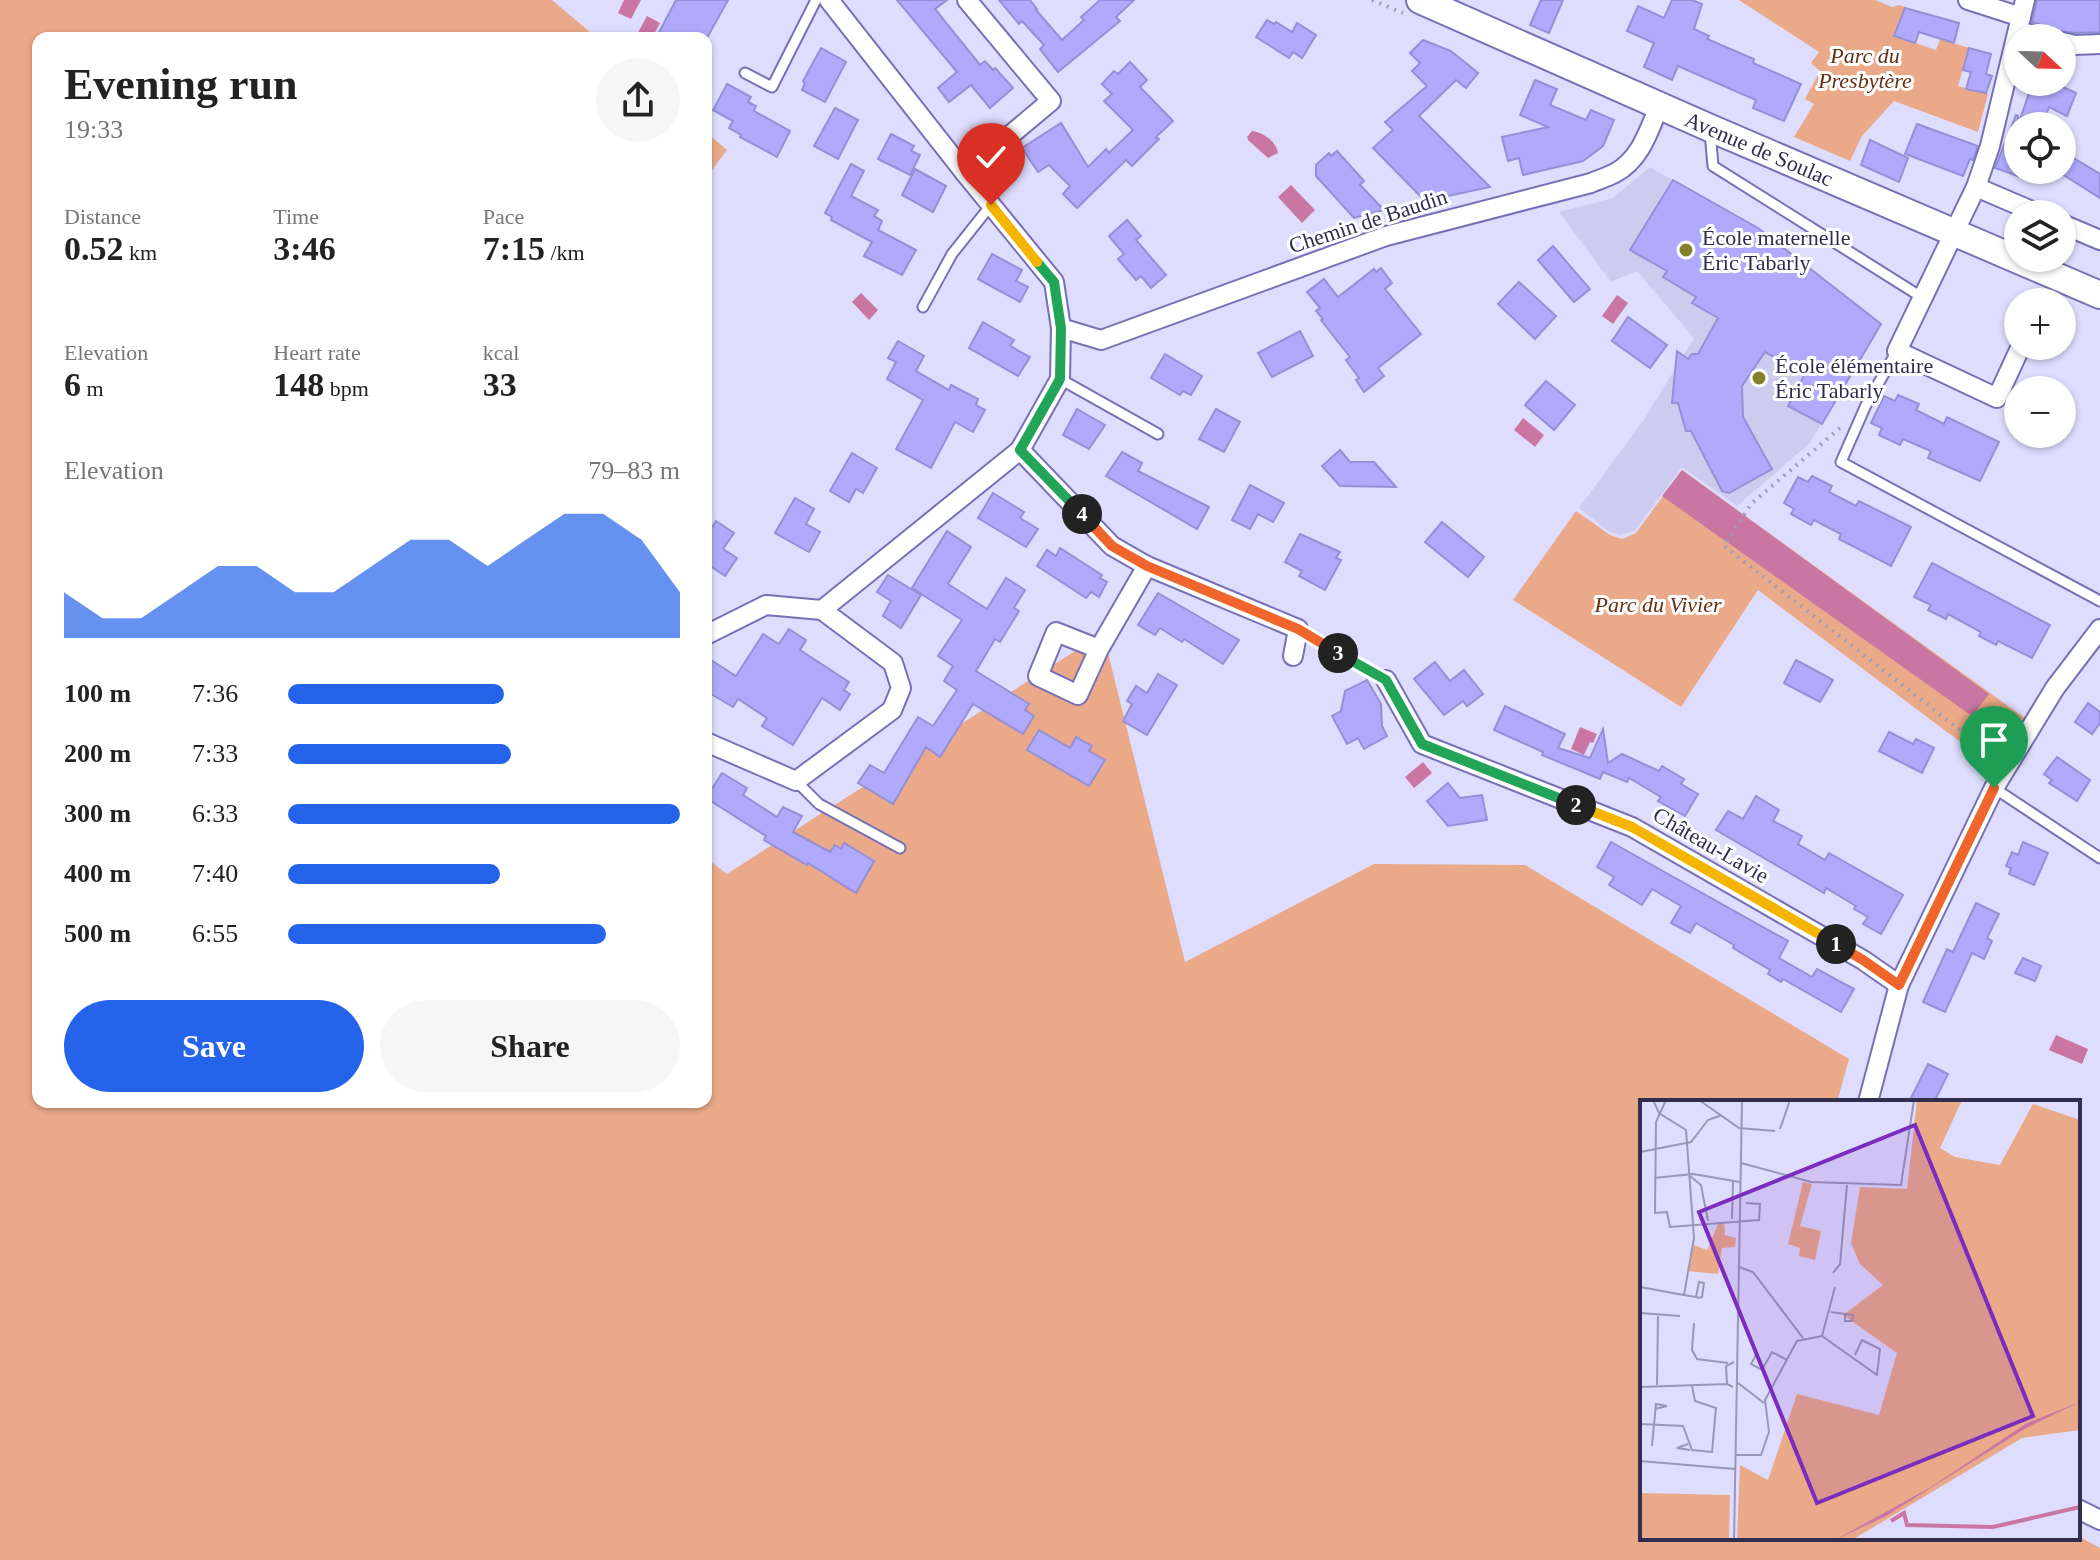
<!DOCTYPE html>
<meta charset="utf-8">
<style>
:root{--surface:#fff;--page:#f6f6f6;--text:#222;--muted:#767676;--accent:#2563eb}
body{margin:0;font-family:Georgia,serif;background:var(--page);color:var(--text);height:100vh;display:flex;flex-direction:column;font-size:30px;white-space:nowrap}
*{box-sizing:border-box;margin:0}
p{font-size:26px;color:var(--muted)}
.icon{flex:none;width:44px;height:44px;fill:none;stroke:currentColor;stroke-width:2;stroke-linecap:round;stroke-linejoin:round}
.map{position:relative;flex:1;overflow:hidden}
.sheet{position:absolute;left:32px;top:32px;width:680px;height:1076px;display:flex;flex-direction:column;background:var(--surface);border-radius:16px;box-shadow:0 2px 6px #0004}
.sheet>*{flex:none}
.needle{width:52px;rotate:112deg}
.tools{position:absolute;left:2004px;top:24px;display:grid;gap:16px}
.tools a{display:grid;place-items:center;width:72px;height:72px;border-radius:50%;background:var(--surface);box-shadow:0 2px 6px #0004;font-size:40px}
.pin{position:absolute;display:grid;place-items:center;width:68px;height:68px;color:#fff;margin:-82px -34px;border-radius:50% 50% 50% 0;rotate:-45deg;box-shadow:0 0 8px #0007}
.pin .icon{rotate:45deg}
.km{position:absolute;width:40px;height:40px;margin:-20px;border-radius:50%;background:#222;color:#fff;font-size:22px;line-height:40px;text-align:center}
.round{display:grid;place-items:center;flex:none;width:84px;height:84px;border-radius:42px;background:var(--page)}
.headline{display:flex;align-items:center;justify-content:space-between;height:136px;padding:0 32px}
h1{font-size:44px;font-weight:700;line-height:60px}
.figures{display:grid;grid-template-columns:repeat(3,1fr);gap:12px;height:136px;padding:8px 32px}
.figures div{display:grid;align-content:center}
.figures b{font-size:34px;font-weight:700}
.figures small{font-size:22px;font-weight:400}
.figures p{font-size:22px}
.chart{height:224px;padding:16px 32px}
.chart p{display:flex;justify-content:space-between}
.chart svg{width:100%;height:144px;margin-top:8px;fill:var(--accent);opacity:.7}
.action{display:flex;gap:16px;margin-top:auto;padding:16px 32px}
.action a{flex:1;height:92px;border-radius:48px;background:var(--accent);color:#fff;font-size:32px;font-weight:700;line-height:92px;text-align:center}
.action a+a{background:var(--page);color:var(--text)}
ul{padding:0 32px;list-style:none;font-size:26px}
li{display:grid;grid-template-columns:128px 96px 1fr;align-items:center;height:60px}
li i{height:20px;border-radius:10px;background:var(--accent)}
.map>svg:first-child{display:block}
.built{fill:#cdccee}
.green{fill:#eaa988}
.water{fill:#c976a3}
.building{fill:#b1aafc;stroke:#958fd8;stroke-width:2}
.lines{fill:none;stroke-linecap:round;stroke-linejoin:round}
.lane-casing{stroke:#7770b7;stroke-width:13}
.street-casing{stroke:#7770b7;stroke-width:22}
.secondary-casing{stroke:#7770b7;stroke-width:30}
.path{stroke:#9d9bbb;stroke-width:4;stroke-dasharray:2 6;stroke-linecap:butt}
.lane{stroke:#fff;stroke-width:9}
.street{stroke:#fff;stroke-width:18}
.secondary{stroke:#fff;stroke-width:26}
.split-1-casing{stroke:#fff;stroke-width:16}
.split-2-casing{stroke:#fff;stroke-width:16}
.split-3-casing{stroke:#fff;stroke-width:16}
.split-4-casing{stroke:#fff;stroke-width:16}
.split-5-casing{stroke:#fff;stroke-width:16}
.split-6-casing{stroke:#fff;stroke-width:16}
.split-1{stroke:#f0652b;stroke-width:10}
.split-2{stroke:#f5b400;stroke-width:10}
.split-3{stroke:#22a559;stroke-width:10}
.split-4{stroke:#f0652b;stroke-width:10}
.split-5{stroke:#22a559;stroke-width:10}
.split-6{stroke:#f5b400;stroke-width:10}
.poi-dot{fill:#85812a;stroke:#fff;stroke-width:3}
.labels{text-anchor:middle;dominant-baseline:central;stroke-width:6;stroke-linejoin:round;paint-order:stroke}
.park-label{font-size:22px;font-style:italic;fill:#663012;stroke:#fff}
.street-label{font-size:22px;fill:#312e4d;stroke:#fff}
.poi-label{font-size:22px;fill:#312e4d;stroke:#fff;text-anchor:start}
.inset-river{fill:none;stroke:#c976a3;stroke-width:4}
.inset-road{fill:none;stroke:#9997b7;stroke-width:2}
.view{fill:#7b2cbf;fill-opacity:0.15;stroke:#7b2cbf;stroke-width:4}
.inset-edge{fill:none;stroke:#312e4d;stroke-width:4}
</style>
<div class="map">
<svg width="2100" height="1560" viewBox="0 0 2100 1560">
<rect width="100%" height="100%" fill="#deddfd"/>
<polygon class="built" points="1650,167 1758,228 1881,324 1810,443 1737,506 1682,467 1635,530 1621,535 1610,532 1579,508 1645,418 1694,338 1637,271 1611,282 1559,212 1613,198"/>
<g class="green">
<polygon points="0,0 552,0 597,38 38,38 38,1102 706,1102 706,858 727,874 1103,633 1185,962 1374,864 1525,865 1849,1059 1837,1102 1642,1102 1642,1538 2078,1538 2078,1536 2100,1548 2100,1560 0,1560"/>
<polygon points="1739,0 1875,0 1892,7 1899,5 1906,7 1895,36 1936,50 1940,39 1969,48 1958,86 1988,94 1978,132 1894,101 1862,136 1850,161 1794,137 1814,104 1805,99 1820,71 1811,63 1819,52"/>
<polygon points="706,132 727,150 706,178"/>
<polygon points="1682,470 2026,719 1995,768 1758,590 1681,707 1513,600 1576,511 1610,535 1622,539 1636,533"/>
</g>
<g class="water">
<polygon points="624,0 641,0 631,19 618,13"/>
<polygon points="647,16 660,23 652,38 635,38"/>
<path d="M1252 131C1264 133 1276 141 1278 153L1268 158 1248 140 1247 137Z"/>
<polygon points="1291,185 1315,210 1302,223 1278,197"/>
<polygon points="861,293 878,310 869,320 852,302"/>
<polygon points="1617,295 1628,303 1613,324 1602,316"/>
<polygon points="1523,418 1544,435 1535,447 1514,430"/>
<polygon points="1682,470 1989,694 1972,716 1662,496"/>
<polygon points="1580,727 1597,734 1593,743 1590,742 1584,755 1571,749"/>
<polygon points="1423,762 1432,773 1414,788 1405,777"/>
<polygon points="2056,1035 2088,1049 2082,1064 2049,1050"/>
</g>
<g class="building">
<polygon points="676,0 728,0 707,38 656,38"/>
<polygon points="897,0 947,0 935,9 980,65 985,61 993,70 995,68 1013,88 990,108 971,85 949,102 938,88 957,72"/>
<polygon points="999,0 1030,0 1037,9 1036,10 1062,40 1084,20 1081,17 1100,0 1134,0 1116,17 1120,21 1058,72 1040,49 1044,45 1022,21 1019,24"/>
<polygon points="1541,0 1563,0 1549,33 1530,25"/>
<polygon points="1672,0 1692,0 1702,4 1694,29 1709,36 1707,39 1754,59 1753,63 1801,84 1784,121 1753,108 1756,100 1678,66 1672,80 1644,67 1654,43 1627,31 1638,6 1664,18"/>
<polygon points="2037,0 2100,0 2100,32 2076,33 2059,31 2032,22"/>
<polygon points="1905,8 1959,23 1954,43 1919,32 1915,43 1894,36"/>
<polygon points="1267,20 1274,24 1276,22 1292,32 1297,23 1316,35 1302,58 1293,52 1289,58 1256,37"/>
<polygon points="1423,40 1451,51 1478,73 1466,88 1456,80 1419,116 1490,187 1425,201 1373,148 1393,130 1385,122 1427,86 1412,71 1420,63 1410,53"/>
<polygon points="821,48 846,62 825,102 802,90 805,83 803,81"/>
<polygon points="1969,48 1991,54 1986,74 1992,76 1986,93 1966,89 1971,72 1963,70"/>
<polygon points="1130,62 1147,80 1140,87 1173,121 1156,137 1159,139 1132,166 1126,160 1077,208 1063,194 1070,186 1049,165 1038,172 1022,148 1061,123 1088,167 1106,149 1109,153 1133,130 1104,101 1112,94 1102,84 1114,71 1118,74"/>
<polygon points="1535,80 1557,89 1550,105 1586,120 1591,110 1614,120 1603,146 1583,161 1523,175 1519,158 1508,161 1502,137 1548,127 1520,115"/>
<polygon points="2033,82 2065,82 2063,87 2076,93 2067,116 2049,107 2042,126 2018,126 2018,176 1995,168 2016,115 2018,116 2018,125"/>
<polygon points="727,84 751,97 748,102 756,106 754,111 790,131 777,157 740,137 741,135 729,128 733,121 713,110"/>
<polygon points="835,108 858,120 838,159 814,146"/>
<polygon points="1917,124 1978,146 1973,160 1970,159 1963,176 1905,154"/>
<polygon points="891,134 914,146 911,151 920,155 910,175 878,159"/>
<polygon points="1870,140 1908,158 1899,182 1861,165"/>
<polygon points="1337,151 1364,181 1360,185 1384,210 1354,218 1316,176 1316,165 1329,153 1331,156"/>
<polygon points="2062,151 2100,174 2100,198 2062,174"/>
<polygon points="851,164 864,171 851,196 878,210 874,216 882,221 878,230 916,250 902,275 864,256 872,242 831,220 832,217 825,213"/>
<polygon points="915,169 946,186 933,212 902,195"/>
<polygon points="1673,180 1758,228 1881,324 1822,424 1788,406 1805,374 1765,352 1742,386 1743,417 1772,469 1729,493 1722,491 1691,431 1686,431 1678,403 1672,403 1677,351 1688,359 1692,354 1698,354 1718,318 1692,303 1696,297 1663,277 1667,271 1630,250"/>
<polygon points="1127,220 1141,236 1136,240 1166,275 1151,288 1141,276 1136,280 1118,259 1124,254 1109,236"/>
<polygon points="1553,246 1590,289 1574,302 1538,260"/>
<polygon points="992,254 1022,270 1016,281 1028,287 1020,302 978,279"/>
<polygon points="1381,268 1392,283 1385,289 1421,334 1378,368 1384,376 1364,392 1356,380 1359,378 1346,360 1350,357 1321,320 1323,319 1316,311 1320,308 1307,292 1324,279 1338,297 1374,269 1376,272"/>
<polygon points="1519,282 1556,316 1535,339 1498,304"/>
<polygon points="1628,317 1667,345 1650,368 1612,341"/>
<polygon points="983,322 1014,340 1010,346 1030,357 1018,376 969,348"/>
<polygon points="1300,331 1313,356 1272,377 1258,353"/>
<polygon points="898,341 924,356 916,371 949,390 951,385 978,399 976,405 985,410 973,432 955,422 931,468 896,449 923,400 887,379 896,362 888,358"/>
<polygon points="1165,354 1202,376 1191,395 1183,391 1180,395 1151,378"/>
<polygon points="1546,381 1575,405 1554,430 1525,405"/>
<polygon points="1898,395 1919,404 1916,410 1944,424 1947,417 1999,442 1980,481 1928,458 1931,451 1903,439 1900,445 1879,435 1882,428 1871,423 1884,396 1895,401"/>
<polygon points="1077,409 1105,425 1089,449 1063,435"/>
<polygon points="1216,409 1240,422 1224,452 1199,439"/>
<polygon points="1340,450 1350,462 1374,462 1396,487 1340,486 1322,466"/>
<polygon points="1122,452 1142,463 1138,471 1209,507 1197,529 1106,476"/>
<polygon points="852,453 877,468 863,493 856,489 849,502 830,491"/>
<polygon points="1812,476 1832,486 1829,492 1856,506 1859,501 1911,527 1891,566 1839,539 1841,534 1814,520 1811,525 1791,514 1794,509 1784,503 1798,477 1808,482"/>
<polygon points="1250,485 1284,503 1273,522 1258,514 1250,529 1232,520"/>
<polygon points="993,493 1024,512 1020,518 1038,529 1026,547 978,518"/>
<polygon points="795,498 814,509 806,524 820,532 809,552 775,533"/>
<polygon points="716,521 734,533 723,549 737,558 725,576 712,567 706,576 706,537"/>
<polygon points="1442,522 1484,557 1468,577 1425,542"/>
<polygon points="947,531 971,547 948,584 987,609 1006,578 1025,590 1014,608 1019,611 1000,642 995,639 976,671 1029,704 1025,710 1034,716 1023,734 973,704 940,757 926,747 893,804 858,783 870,765 884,773 918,717 933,726 957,690 944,681 953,666 938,656 962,620 912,588"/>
<polygon points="1300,534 1340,552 1336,558 1341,560 1325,590 1299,576 1302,571 1285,562"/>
<polygon points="1060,548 1102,575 1100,578 1107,582 1099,597 1091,592 1086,598 1037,566 1047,550 1056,556"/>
<polygon points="1932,563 2050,625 2032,658 1998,641 1996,645 1979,636 1981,632 1948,614 1946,619 1928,610 1931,605 1914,597"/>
<polygon points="888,575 921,595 901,628 883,616 891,601 877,592"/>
<polygon points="1158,593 1239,640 1223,664 1184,639 1182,642 1160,628 1155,635 1138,625"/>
<polygon points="789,629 806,640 800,650 849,682 844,690 850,694 840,710 822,698 793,745 762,726 767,718 738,699 733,707 706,691 706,657 736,676 763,634 779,644"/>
<polygon points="1796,660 1833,680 1820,702 1784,683"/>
<polygon points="1435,662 1450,681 1464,670 1483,694 1467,706 1463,701 1444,715 1414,679"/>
<polygon points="1158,674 1177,685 1147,735 1123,721 1132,704 1127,701 1136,686 1147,693"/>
<polygon points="1367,680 1381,704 1382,726 1387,736 1364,749 1358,738 1347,744 1332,716 1341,711 1345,691"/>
<polygon points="2088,703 2100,712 2100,723 2092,734 2075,722"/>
<polygon points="1505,706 1565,734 1558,748 1590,758 1603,729 1608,763 1622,754 1659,771 1662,766 1684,779 1681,784 1698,794 1685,816 1658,801 1661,797 1629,778 1627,782 1603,772 1600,779 1542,755 1543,752 1494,730"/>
<polygon points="1039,730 1070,748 1076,737 1092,746 1089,751 1105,760 1089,786 1027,750"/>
<polygon points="1889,732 1913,744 1916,739 1934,748 1922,773 1879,751"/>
<polygon points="2057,757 2090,780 2077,801 2049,783 2052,780 2044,774"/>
<polygon points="722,773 747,788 743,795 777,817 783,807 802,816 793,832 830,852 835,845 841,849 844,843 874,861 856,893 808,863 807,865 764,840 766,836 706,798"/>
<polygon points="1448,783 1460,798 1482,795 1487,820 1448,826 1427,801"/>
<polygon points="1756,796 1779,810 1773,821 1802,836 1798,844 1825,860 1829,853 1903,895 1881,934 1863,924 1868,917 1854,909 1856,906 1826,888 1824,893 1716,830 1728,811 1743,819"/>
<polygon points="1611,842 1788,941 1779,958 1812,977 1817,969 1854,989 1841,1012 1783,979 1781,982 1768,974 1770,970 1733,948 1734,945 1696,923 1690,933 1671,923 1681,906 1652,889 1642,905 1609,885 1614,877 1597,867"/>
<polygon points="2023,842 2048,853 2034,885 2009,874 2011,868 2006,866 2012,852 2018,855"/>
<polygon points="1976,903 1999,914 1987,938 1992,941 1984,959 1972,953 1945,1012 1923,1002 1947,949 1953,952"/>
<polygon points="2023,958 2041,966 2035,981 2015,973"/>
<polygon points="1928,1064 1948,1074 1934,1102 1909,1102"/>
</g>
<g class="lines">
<g class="lane-casing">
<g id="lane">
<polyline points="745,73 772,87 816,0"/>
<polyline points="1710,132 1713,166 1923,298"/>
<polyline points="923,307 952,254 991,205"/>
<polyline points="1897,351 1866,405 1841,462 2100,601"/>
<polyline points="1060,379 1158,434"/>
<polyline points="796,781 819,804 900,848"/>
<polyline points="1994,788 2100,858"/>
</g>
</g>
<g class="street-casing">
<g id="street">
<polyline points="1968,0 2021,17"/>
<polyline points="2018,31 2045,38"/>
<polyline points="2062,42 2075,45 2100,44"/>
<polyline points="965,173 1051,101 967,0"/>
<polyline points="1976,187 2039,214"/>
<polyline points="2062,224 2100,240"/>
<path d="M1061 328 1101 340 1386 236 1591 183C1598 180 1607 177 1615 173 1640 160 1649 131 1659 106"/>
<polyline points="2021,346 1997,398 1897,351 1976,187 1990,146 2025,0"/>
<polyline points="1020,450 1112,546 1147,566 1298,629 1293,656"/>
<polyline points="822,610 1020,450 1060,379 1061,328 1054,282 965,173 829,0"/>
<polyline points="706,635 766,605 822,610 893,663 901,688 892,710 796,781 706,742"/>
<polyline points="1099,649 1056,632 1038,676 1078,695 1099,649 1147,566"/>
<polyline points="1386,680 1422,744 1632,827 1863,960 1899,985"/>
<polyline points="1868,1102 1899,985 1994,788 2055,688 2100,629"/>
<polyline points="2078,1509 2100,1520"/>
</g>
</g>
<g class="secondary-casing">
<polyline id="secondary" points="1420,0 1710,128 2100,295"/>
</g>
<g class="path">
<polyline points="1372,0 1403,13"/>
<polyline points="1840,428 1751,504 1724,546 1992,755"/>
<polyline points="1312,638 1370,671"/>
</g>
<use href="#lane" class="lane"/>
<use href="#street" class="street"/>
<use href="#secondary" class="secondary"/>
</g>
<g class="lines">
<g class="split-1-casing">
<polyline id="split-1" points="1836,944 1863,960 1899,985 1994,788"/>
</g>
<g class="split-2-casing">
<polyline id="split-2" points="1576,805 1632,827 1836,944"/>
</g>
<g class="split-3-casing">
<polyline id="split-3" points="1338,653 1386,680 1422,744 1576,805"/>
</g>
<g class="split-4-casing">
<polyline id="split-4" points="1082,514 1112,546 1147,566 1298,629 1338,653"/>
</g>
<g class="split-5-casing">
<polyline id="split-5" points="1037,262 1054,282 1061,328 1060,379 1020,450 1082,514"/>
</g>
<g class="split-6-casing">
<polyline id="split-6" points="991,205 1037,262"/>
</g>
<use href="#split-1" class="split-1"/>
<use href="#split-2" class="split-2"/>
<use href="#split-3" class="split-3"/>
<use href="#split-4" class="split-4"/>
<use href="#split-5" class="split-5"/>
<use href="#split-6" class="split-6"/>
</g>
<g class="poi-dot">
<circle cx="1686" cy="250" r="8"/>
<circle cx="1759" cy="378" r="8"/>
</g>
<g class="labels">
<g class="park-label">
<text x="1865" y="55">Parc du<tspan x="1865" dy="25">Presbytère</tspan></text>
<text x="1658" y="604">Parc du Vivier</text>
</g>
<g class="street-label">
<text transform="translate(1759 149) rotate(23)">Avenue de Soulac</text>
<text transform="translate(1368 221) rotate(-18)">Chemin de Baudin</text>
<text transform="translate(1711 845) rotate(30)">Château-Lavie</text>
</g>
<g class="poi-label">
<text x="1702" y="237">École maternelle<tspan x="1702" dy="25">Éric Tabarly</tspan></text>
<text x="1775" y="365">École élémentaire<tspan x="1775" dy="25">Éric Tabarly</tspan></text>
</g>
</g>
<g transform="translate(1640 1100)">
<rect width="440" height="440" fill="#deddfd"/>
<path d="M277 0H322L300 48 315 57 360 65 393 4 440 20V330L382 338 212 440H97L100 365 128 380 157 294 239 315 257 253 203 215 243 185 220 164 211 143 220 87 267 89ZM163 82 172 84 160 126 181 131 175 160 159 156 160 148 148 144ZM79 122H84L85 135 96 138 95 147 82 148 78 174 47 171 54 145 67 150ZM0 393 90 395 89 440H0Z" fill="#eaa988"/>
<path d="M440 302 386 328 246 416 195 440 291 387 387 323Z" fill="#c976a3"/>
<path class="inset-river" d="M251 421 264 413 267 425 353 427 440 407"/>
<path class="inset-road" d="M26 0 16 22 15 113 27 112 30 127 119 120 120 104 106 103M59 0 99 28 135 31M140 29 150 0M0 52 51 42 68 20 82 15M101 63 171 82 261 85 274 0M50 76 61 85 68 121M14 78 53 74 100 82M92 119 93 81M99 167 113 172 163 238M193 173 200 164 207 85M0 187 44 195 54 138 46 30 19 13 13 0M44 195 56 197 59 198 62 197 64 183 59 182 56 197M191 212 213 215 212 221H205V214M0 213 40 216M54 223 52 250 57 259 88 263M182 236 195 187M116 255 111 264 122 270 132 252 147 260M98 283 124 303M17 285 18 216M0 287 87 284M93 287 87 284 86 266 94 262M0 324 43 326 52 350 72 352 76 308 55 301 52 286M48 344 37 348 50 350M12 346 16 304 27 306 15 309M95 355H121L129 332 125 300 157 241 182 236 237 275 240 249 222 240 215 255M0 361 95 369M94 440 102 0"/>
<path class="view" d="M275 25 393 316 177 403 59 112Z"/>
<rect width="440" height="440" class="inset-edge"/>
</g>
</svg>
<div class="tools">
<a><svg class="needle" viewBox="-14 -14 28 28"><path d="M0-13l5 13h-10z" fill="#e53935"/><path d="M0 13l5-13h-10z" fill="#767676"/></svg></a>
<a><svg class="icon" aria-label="locate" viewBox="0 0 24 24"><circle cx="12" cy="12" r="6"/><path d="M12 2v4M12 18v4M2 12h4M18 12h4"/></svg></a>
<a><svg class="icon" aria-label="layers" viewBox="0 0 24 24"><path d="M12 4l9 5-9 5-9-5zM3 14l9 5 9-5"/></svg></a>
<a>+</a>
<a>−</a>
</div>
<div class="pin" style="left:1994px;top:788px;background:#1e9e55"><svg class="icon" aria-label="arrive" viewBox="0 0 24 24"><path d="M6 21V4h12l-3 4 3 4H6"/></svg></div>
<div class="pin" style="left:991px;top:205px;background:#d93025"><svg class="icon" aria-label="check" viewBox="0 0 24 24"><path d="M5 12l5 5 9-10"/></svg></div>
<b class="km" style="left:1836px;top:944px">1</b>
<b class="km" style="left:1576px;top:805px">2</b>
<b class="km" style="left:1338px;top:653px">3</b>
<b class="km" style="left:1082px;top:514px">4</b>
<section class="sheet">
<div class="headline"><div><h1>Evening run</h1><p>19:33</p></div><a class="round"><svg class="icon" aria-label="share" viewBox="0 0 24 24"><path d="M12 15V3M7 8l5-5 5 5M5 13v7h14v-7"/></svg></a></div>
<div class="figures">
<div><p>Distance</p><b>0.52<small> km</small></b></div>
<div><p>Time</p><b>3:46</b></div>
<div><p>Pace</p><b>7:15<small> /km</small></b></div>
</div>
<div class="figures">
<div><p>Elevation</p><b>6<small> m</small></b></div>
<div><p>Heart rate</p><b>148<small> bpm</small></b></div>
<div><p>kcal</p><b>33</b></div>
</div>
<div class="chart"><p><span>Elevation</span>79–83 m</p>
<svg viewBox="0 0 160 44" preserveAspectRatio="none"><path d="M0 44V30L10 38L20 38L30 30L40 22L50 22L60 30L70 30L80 22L90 14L100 14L110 22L120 14L130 6L140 6L150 14L160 30V44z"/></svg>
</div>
<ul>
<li><b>100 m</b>7:36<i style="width:55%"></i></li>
<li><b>200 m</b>7:33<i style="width:57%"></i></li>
<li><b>300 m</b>6:33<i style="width:100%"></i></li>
<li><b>400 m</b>7:40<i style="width:54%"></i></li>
<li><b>500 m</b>6:55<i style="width:81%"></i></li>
</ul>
<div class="action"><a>Save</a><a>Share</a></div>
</section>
</div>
